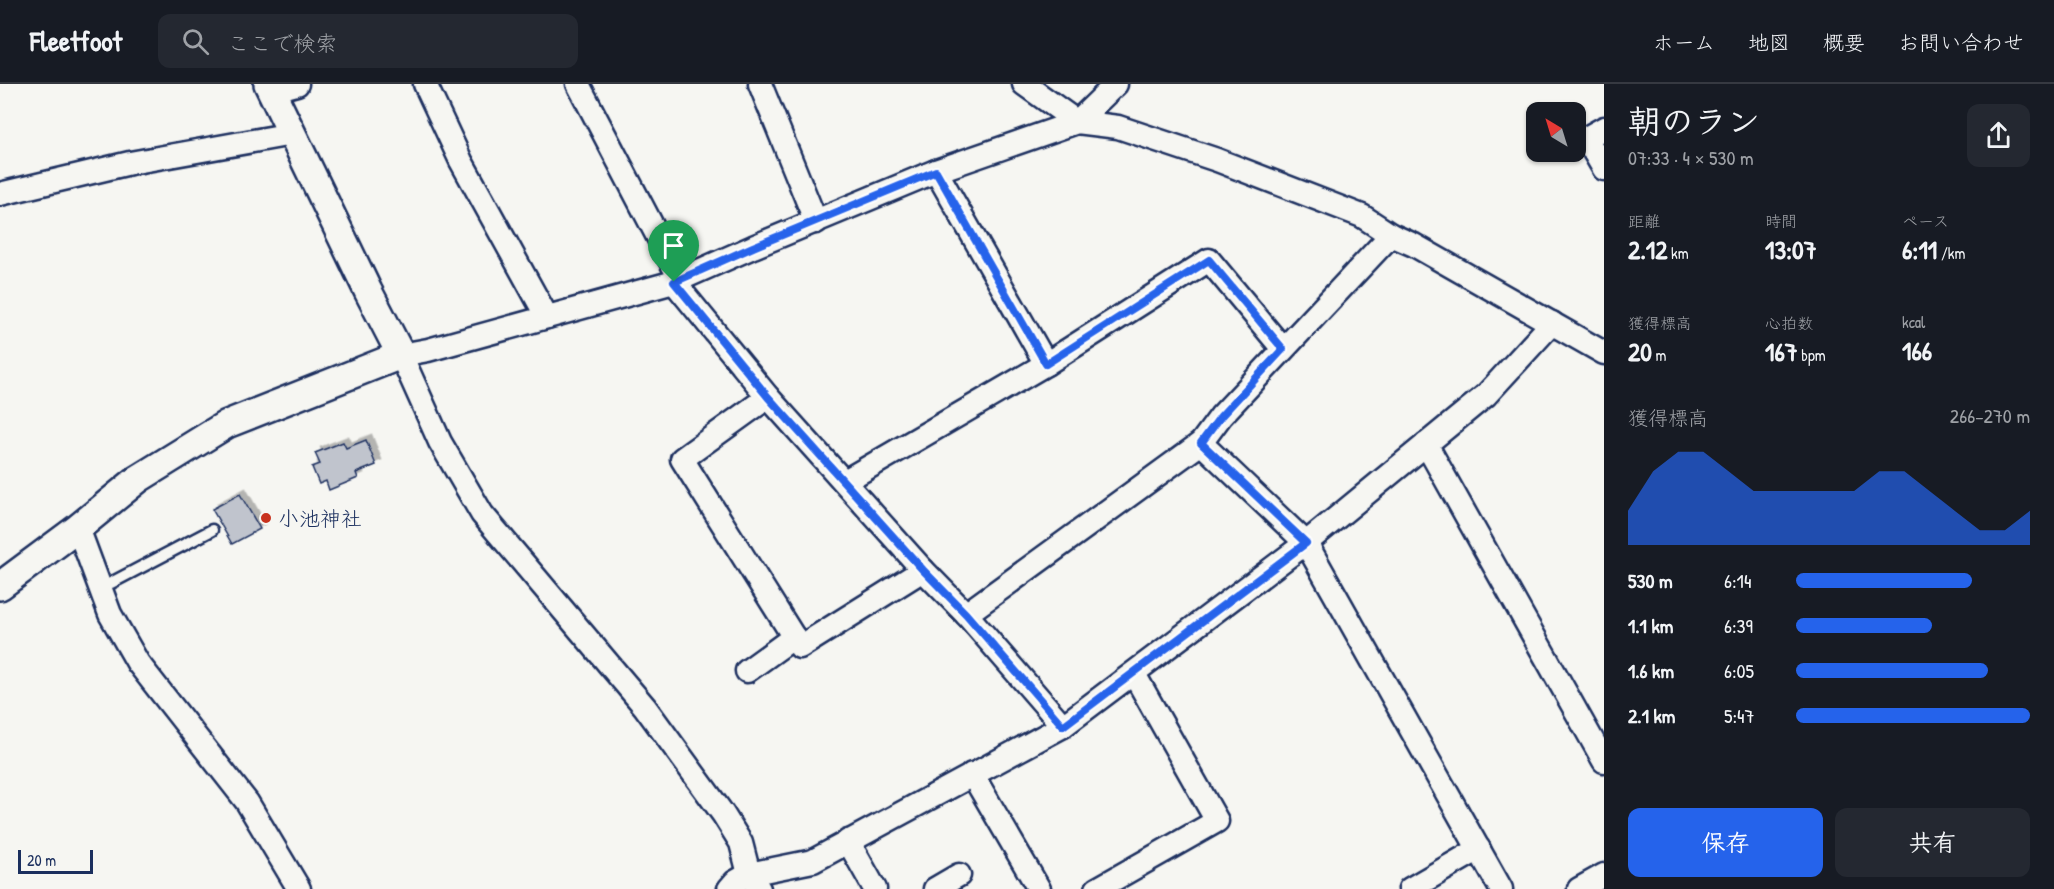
<!DOCTYPE html>
<html lang="ja">
<meta charset="utf-8">
<style>
:root{--surface:#171b24;--page:#242831;--text:#f1f3f6;--muted:#9ea1a6;--line:#363941;--accent:#2563eb}
body{margin:0;font-family:"Patrick Hand","Klee One",sans-serif;background:var(--page);color:var(--text);height:100vh;display:flex;flex-direction:column;font-size:22px;white-space:nowrap}
*{box-sizing:border-box;margin:0}
p{font-size:20px;color:var(--muted)}
.icon{flex:none;width:33px;height:33px;fill:none;stroke:currentColor;stroke-width:2;stroke-linecap:round;stroke-linejoin:round}
.map{position:relative;flex:1;overflow:hidden}
.drawer{display:flex;flex-direction:column;background:var(--surface);width:450px}
.drawer>*{flex:none}
.needle{width:39px;rotate:322deg}
.tools{position:absolute;left:1526px;top:18px;display:grid;gap:12px}
.tools a{display:grid;place-items:center;width:60px;height:60px;border-radius:12px;background:var(--surface);box-shadow:0 2px 4px #0004;font-size:30px}
.scale{position:absolute;left:18px;bottom:15px;width:75px;box-sizing:border-box;padding-left:6px;border:3px solid #1b2f5e;border-top:0;font-size:16px;line-height:21px;white-space:nowrap;color:#1b2f5e;-webkit-text-stroke:4px #f6f6f2;paint-order:stroke}
.pin{position:absolute;display:grid;place-items:center;width:51px;height:51px;color:#fff;margin:-62px -26px;border-radius:50% 50% 50% 0;rotate:-45deg;box-shadow:0 0 6px #0007}
.pin .icon{rotate:45deg}
.round{display:grid;place-items:center;flex:none;width:63px;height:63px;border-radius:12px;background:var(--page)}
.summary{display:flex;align-items:center;justify-content:space-between;height:102px;padding:0 24px}
h1{font-size:33px;font-weight:700;line-height:45px}
.stats{display:grid;grid-template-columns:repeat(3,1fr);gap:9px;height:102px;padding:6px 24px}
.stats div{display:grid;align-content:center}
.stats b{font-size:26px;font-weight:700}
.stats small{font-size:16px;font-weight:400}
.stats p{font-size:16px}
.chart{height:168px;padding:12px 24px}
.chart p{display:flex;justify-content:space-between}
.chart svg{width:100%;height:108px;margin-top:6px;fill:var(--accent);opacity:.7}
.primary-button{display:flex;gap:12px;margin-top:auto;padding:12px 24px}
.primary-button a{flex:1;height:69px;border-radius:12px;background:var(--accent);color:#fff;font-size:24px;font-weight:700;line-height:69px;text-align:center}
.primary-button a+a{background:var(--page);color:var(--text)}
ul{padding:0 24px;list-style:none;font-size:20px}
li{display:grid;grid-template-columns:96px 72px 1fr;align-items:center;height:45px}
li i{height:15px;border-radius:8px;background:var(--accent)}
header{display:flex;align-items:center;gap:36px;box-sizing:border-box;height:84px;padding:0 30px;background:var(--surface);border-bottom:2px solid var(--line)}
header strong{font-size:28px}
nav{display:flex;gap:33px;margin-inline-start:auto;font-size:21px}
.search{width:420px;height:54px;background:var(--page);display:flex;align-items:center;gap:15px;box-sizing:border-box;padding:0 21px;border-radius:12px;color:var(--muted);font-size:22px}
main{display:flex;flex:1;min-height:0}
.map>svg:first-child{display:block}
.building{fill:#c0c4cd;stroke:#1b2f5e;stroke-width:1.5;filter:url(#shadow)}
.lines{fill:none;stroke-linecap:round;stroke-linejoin:round}
.service-casing{stroke:#1b2f5e;stroke-width:15}
.minor-casing{stroke:#1b2f5e;stroke-width:27}
.tertiary-casing{stroke:#1b2f5e;stroke-width:32}
.service{stroke:#f6f6f2;stroke-width:10}
.minor{stroke:#f6f6f2;stroke-width:22}
.tertiary{stroke:#f6f6f2;stroke-width:27}
.route-casing{stroke:#fff;stroke-width:12}
.route{stroke:#2563eb;stroke-width:8}
.poi-dot{fill:#c8321e;stroke:#f6f6f2;stroke-width:2}
.labels{text-anchor:middle;dominant-baseline:central;stroke-width:6;stroke-linejoin:round;paint-order:stroke}
.poi-label{font-size:21px;fill:#1b2f5e;stroke:#f6f6f2;text-anchor:start}
</style>
<header>
<strong>Fleetfoot</strong>
<div class="search"><svg class="icon" aria-label="search" viewBox="0 0 24 24"><circle cx="10" cy="10" r="6"/><path d="M15 15l6 6"/></svg>ここで検索</div>
<nav><a>ホーム</a><a>地図</a><a>概要</a><a>お問い合わせ</a></nav>
</header>
<main>
<div class="map">
<svg width="1604" height="805" viewBox="0 0 1604 805">
<defs>
<filter id="shadow"><feDropShadow dx="5.5" dy="-5.5" stdDeviation="0" flood-color="#0004"/></filter>
</defs>
<rect width="100%" height="100%" fill="#f6f6f2"/>
<filter id="ink" filterUnits="userSpaceOnUse"><feTurbulence type="fractalNoise" baseFrequency=".0167" numOctaves="2"/><feDisplacementMap in="SourceGraphic" scale="12" xChannelSelector="R" yChannelSelector="G"/><feConvolveMatrix kernelMatrix="1 2 1 2 8 2 1 2 1" color-interpolation-filters="sRGB"/></filter>
<g filter="url(#ink)">
<g class="building">
<polygon points="366,356 376,381 356,389 358,394 329,406 326,397 319,400 312,383 320,380 315,369 343,358 346,364"/>
<polygon points="240,410 260,445 232,460 212,425"/>
</g>
<g class="lines">
<g class="service-casing">
<polyline id="service" points="100,502 111,499 212,446"/>
</g>
<g class="minor-casing">
<g id="minor">
<polyline points="425,0 461,77 547,233"/>
<polyline points="578,0 680,195"/>
<polyline points="760,0 816,138"/>
<polyline points="1024,0 1077,38"/>
<polyline points="271,7 297,0"/>
<polyline points="1077,38 1116,0"/>
<polyline points="1604,44 1586,54 1604,85"/>
<polyline points="936,87 1046,280"/>
<polyline points="0,110 130,79 292,50"/>
<polyline points="674,198 768,313 923,486 966,530 1063,642"/>
<polyline points="768,313 682,375 800,563 923,486"/>
<polyline points="1201,359 1306,459 1501,805"/>
<polyline points="1426,360 1604,677"/>
<polyline points="845,397 1046,280 1209,176 1283,265"/>
<polyline points="78,444 110,530 138,579 247,718 299,805"/>
<polyline points="966,530 1201,359 1221,332 1391,151"/>
<polyline points="747,587 794,553"/>
<polyline points="972,690 1039,805"/>
<polyline points="848,757 875,805"/>
<polyline points="729,805 735,798 749,790 813,777 1063,642 1306,459 1486,311 1552,239"/>
<polyline points="759,805 749,790 741,759 723,730 645,623 482,430 440,358 401,271 428,266 674,198 753,163 936,87 1077,38 1118,43 1217,76 1362,132 1391,151 1414,161 1604,269"/>
<polyline points="935,805 959,791"/>
<polyline points="1097,805 1217,737 1134,590"/>
<polyline points="1410,805 1479,765"/>
<polyline points="1579,805 1604,791"/>
</g>
</g>
<g class="tertiary-casing">
<polyline id="tertiary" points="0,502 78,444 138,395 227,340 401,271 368,207 268,0"/>
</g>
<use href="#service" class="service"/>
<use href="#minor" class="minor"/>
<use href="#tertiary" class="tertiary"/>
</g>
</g>
<g class="lines" filter="url(#ink)">
<g class="route-casing">
<polygon id="route" points="936,87 1046,280 1209,176 1283,265 1221,332 1201,359 1306,459 1063,642 966,530 923,486 768,313 674,198 753,163"/>
</g>
<use href="#route" class="route"/>
</g>
<circle class="poi-dot" cx="266" cy="434" r="6"/>
<g class="labels">
<g class="poi-label">
<text x="278" y="434">小池神社</text>
</g>
</g>
</svg>
<div class="tools">
<a><svg class="needle" viewBox="-14 -14 28 28"><path d="M0-13l5 13h-10z" fill="#e53935"/><path d="M0 13l5-13h-10z" fill="#9ea1a6"/></svg></a>
</div>
<div class="scale">20 m</div>
<div class="pin" style="left:674px;top:198px;background:#1e9e55"><svg class="icon" aria-label="arrive" viewBox="0 0 24 24"><path d="M6 21V4h12l-3 4 3 4H6"/></svg></div>
</div>
<section class="drawer">
<div class="summary"><div><h1>朝のラン</h1><p>07:33 · 4 × 530 m</p></div><a class="round"><svg class="icon" aria-label="share" viewBox="0 0 24 24"><path d="M12 15V3M7 8l5-5 5 5M5 13v7h14v-7"/></svg></a></div>
<div class="stats">
<div><p>距離</p><b>2.12<small> km</small></b></div>
<div><p>時間</p><b>13:07</b></div>
<div><p>ペース</p><b>6:11<small> /km</small></b></div>
</div>
<div class="stats">
<div><p>獲得標高</p><b>20<small> m</small></b></div>
<div><p>心拍数</p><b>167<small> bpm</small></b></div>
<div><p>kcal</p><b>166</b></div>
</div>
<div class="chart"><p><span>獲得標高</span>266–270 m</p>
<svg viewBox="0 0 160 44" preserveAspectRatio="none"><path d="M0 44V30L10 14L20 6L30 6L40 14L50 22L60 22L70 22L80 22L90 22L100 14L110 14L120 22L130 30L140 38L150 38L160 30V44z"/></svg>
</div>
<ul>
<li><b>530 m</b>6:14<i style="width:75%"></i></li>
<li><b>1.1 km</b>6:39<i style="width:58%"></i></li>
<li><b>1.6 km</b>6:05<i style="width:82%"></i></li>
<li><b>2.1 km</b>5:47<i style="width:100%"></i></li>
</ul>
<div class="primary-button"><a>保存</a><a>共有</a></div>
</section>
</main>
